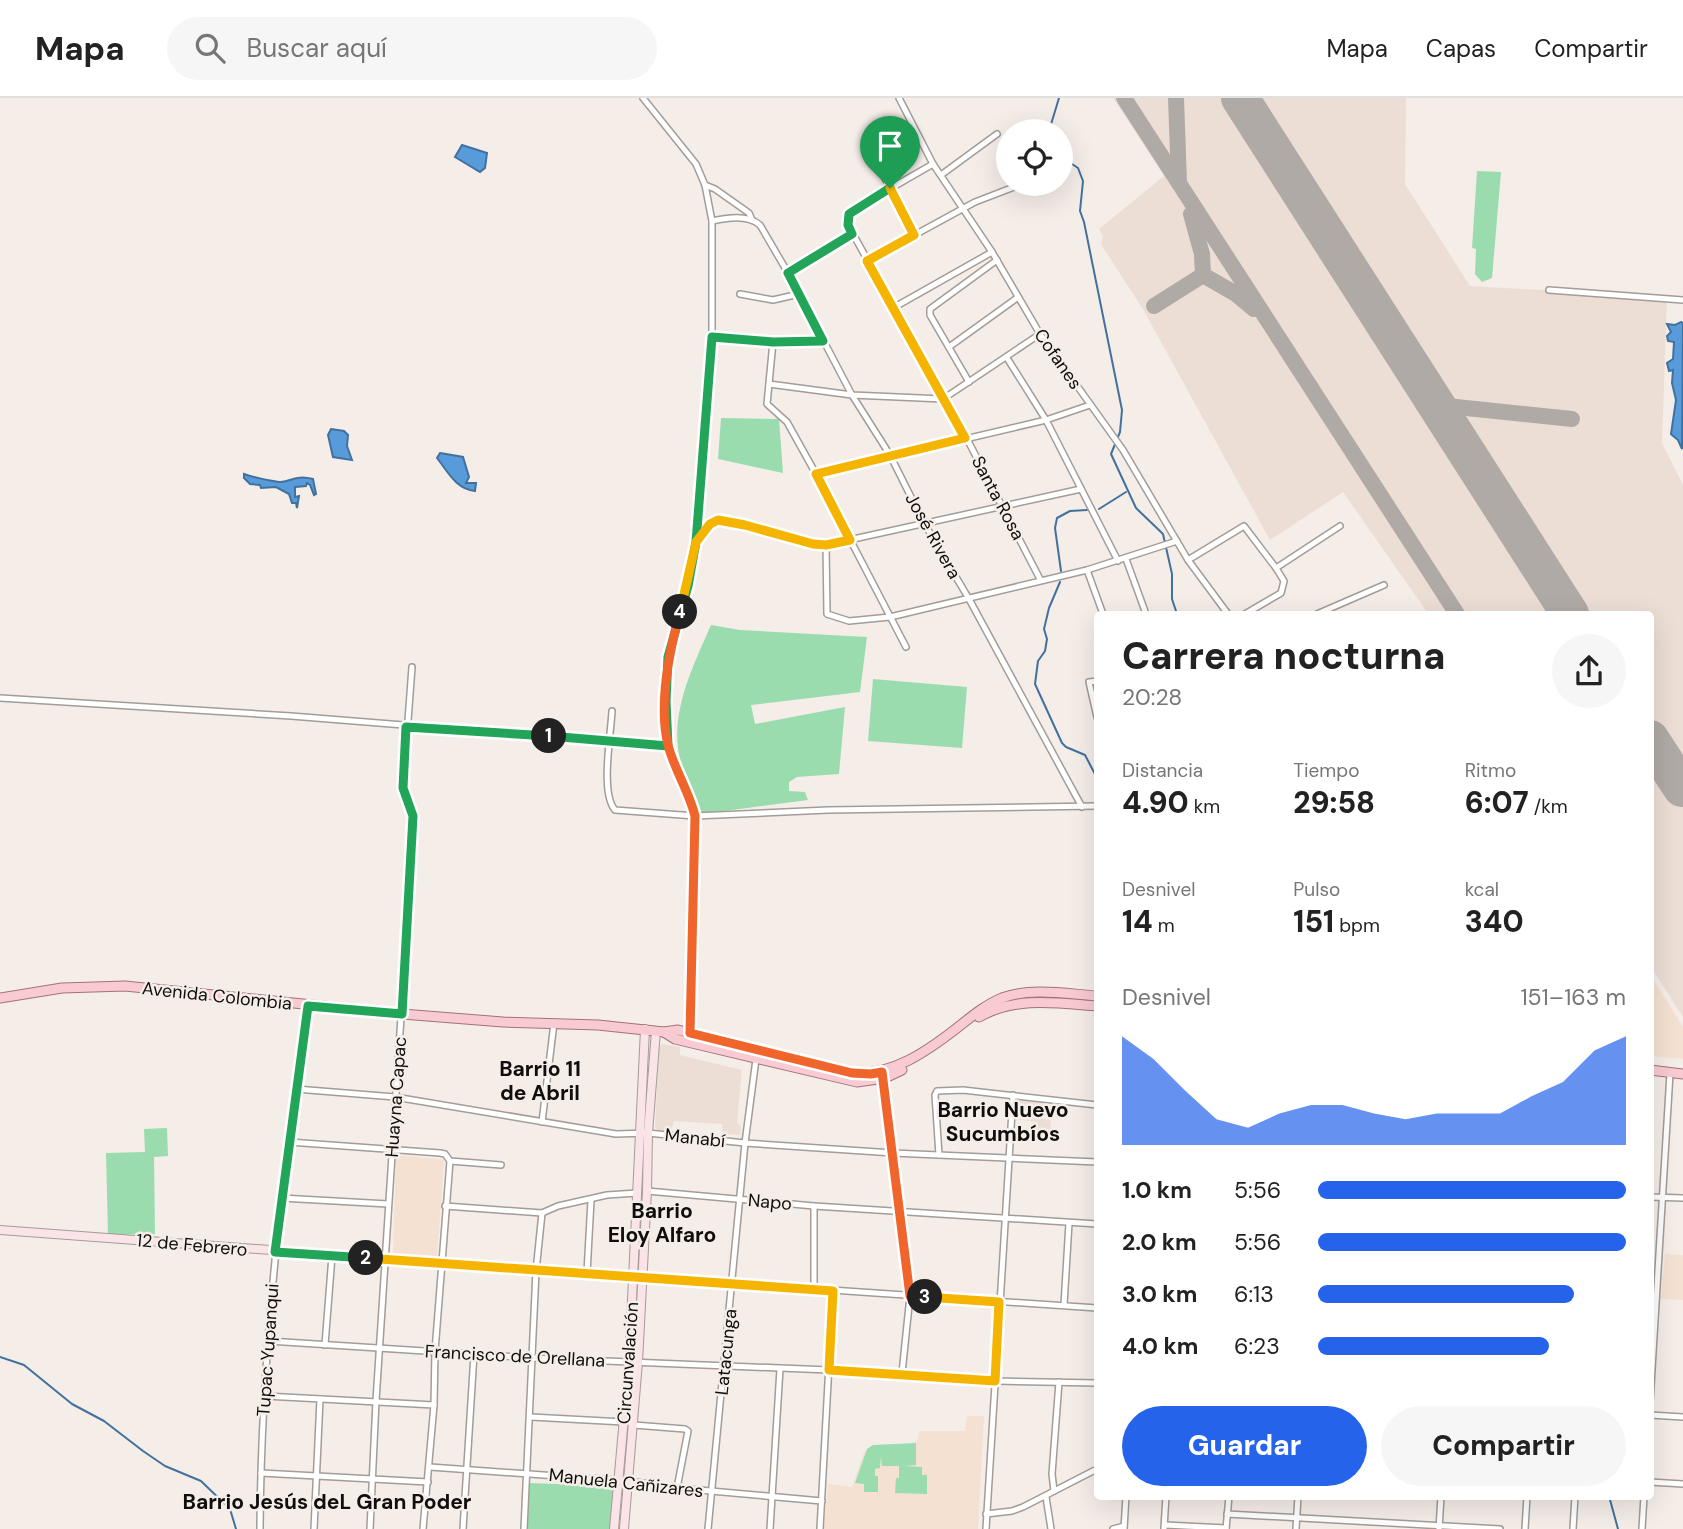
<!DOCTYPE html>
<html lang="es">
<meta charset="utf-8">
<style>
:root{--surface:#fff;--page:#f6f6f6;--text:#222;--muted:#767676;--line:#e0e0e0;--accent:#2563eb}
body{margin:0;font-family:"DM Sans",sans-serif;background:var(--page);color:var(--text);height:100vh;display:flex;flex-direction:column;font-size:26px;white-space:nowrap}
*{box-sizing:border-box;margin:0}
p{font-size:23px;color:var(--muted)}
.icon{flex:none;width:38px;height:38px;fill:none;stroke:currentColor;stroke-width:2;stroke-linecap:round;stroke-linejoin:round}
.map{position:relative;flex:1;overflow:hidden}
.side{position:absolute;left:1094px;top:513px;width:560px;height:889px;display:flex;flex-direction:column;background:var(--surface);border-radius:7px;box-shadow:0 7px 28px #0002}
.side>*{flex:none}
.controls{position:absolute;left:996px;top:21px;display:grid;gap:14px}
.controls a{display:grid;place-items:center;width:77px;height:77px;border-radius:50%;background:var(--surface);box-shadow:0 7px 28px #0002;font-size:35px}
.pin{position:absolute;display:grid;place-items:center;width:60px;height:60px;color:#fff;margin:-72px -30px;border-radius:50% 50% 50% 0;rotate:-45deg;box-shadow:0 0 7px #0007}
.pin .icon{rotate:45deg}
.km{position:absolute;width:35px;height:35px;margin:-18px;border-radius:50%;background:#222;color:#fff;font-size:19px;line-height:35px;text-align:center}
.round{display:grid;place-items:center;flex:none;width:74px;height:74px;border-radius:37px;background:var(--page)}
.head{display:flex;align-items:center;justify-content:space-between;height:119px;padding:0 28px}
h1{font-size:38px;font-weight:800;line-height:52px}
.stats{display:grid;grid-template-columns:repeat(3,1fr);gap:10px;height:119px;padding:7px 28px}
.stats div{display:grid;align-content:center}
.stats b{font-size:30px;font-weight:800}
.stats small{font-size:19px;font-weight:400}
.stats p{font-size:19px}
.chart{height:196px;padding:14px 28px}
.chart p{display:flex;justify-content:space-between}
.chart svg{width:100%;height:126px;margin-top:7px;fill:var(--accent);opacity:.7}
.button{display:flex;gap:14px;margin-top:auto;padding:14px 28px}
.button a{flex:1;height:80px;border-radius:42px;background:var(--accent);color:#fff;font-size:28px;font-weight:800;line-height:80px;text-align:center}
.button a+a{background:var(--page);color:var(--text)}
ul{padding:0 28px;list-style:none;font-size:23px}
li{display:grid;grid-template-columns:112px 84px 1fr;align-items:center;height:52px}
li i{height:18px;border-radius:9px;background:var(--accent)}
header{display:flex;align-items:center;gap:42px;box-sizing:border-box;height:98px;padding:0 35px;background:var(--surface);border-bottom:2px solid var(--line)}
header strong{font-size:33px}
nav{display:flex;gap:38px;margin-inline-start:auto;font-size:24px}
.search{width:490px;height:63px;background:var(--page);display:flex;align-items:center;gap:18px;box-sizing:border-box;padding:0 24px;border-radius:38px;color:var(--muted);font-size:26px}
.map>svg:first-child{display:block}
.built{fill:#ecded5}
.education{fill:#f4e1d1}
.green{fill:#9bdcaf}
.water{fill:#579bdb;stroke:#42719d;stroke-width:2}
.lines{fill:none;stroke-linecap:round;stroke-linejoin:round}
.stream{stroke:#42719d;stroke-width:2}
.taxiway{stroke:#b0aaa6;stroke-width:16}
.runway{stroke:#b0aaa6;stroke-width:38}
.street-casing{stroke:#a39c97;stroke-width:8}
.secondary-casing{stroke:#a39c97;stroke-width:10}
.primary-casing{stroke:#a47179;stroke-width:11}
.street{stroke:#fff;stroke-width:5}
.secondary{stroke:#fbe4e8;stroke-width:8}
.primary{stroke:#f8cad2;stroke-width:9}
.split-1-casing{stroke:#fff;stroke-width:14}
.split-2-casing{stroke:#fff;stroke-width:14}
.split-3-casing{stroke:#fff;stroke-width:14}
.split-4-casing{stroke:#fff;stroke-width:14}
.split-5-casing{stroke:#fff;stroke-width:14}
.split-1{stroke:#22a559;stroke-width:9}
.split-2{stroke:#22a559;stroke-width:9}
.split-3{stroke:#f5b400;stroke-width:9}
.split-4{stroke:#f0652b;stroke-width:9}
.split-5{stroke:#f5b400;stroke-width:9}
.labels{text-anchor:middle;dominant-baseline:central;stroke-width:5;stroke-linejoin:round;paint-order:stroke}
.street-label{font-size:18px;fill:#100e0c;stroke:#f5ede8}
.quarter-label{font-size:21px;font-weight:bold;fill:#100e0c;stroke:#f5ede8}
</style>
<header>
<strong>Mapa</strong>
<div class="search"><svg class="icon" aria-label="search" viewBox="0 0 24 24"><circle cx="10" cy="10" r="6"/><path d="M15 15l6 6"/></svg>Buscar aquí</div>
<nav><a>Mapa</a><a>Capas</a><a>Compartir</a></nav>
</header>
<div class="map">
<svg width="1683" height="1431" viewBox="0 0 1683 1431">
<rect width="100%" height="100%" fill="#f5ede8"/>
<g class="built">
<polygon points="1113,0 1406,0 1405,86 1470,188 1667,199 1662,345 1683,387 1683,919 1650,867 1650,516 1432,516 1427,514 1343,394 1270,442 1144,213 1101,146 1103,138 1099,131 1164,78"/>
<polygon points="662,946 680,949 680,957 742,972 737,1024 741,1029 740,1037 723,1036 722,1026 674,1023 671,1033 657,1032 655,1029 659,951"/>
<polygon points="1015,1002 1043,1005 1042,1020 1051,1022 1050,1034 1040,1033 1039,1036 1036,1036 1037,1024 1013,1021"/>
</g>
<g class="education">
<polygon points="1650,876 1683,929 1683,961 1650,958"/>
<polygon points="396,1057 444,1062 437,1159 393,1156"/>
<polygon points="1665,1156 1683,1157 1683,1202 1661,1201"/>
<polygon points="967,1318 984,1318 978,1431 824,1431 828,1386 852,1389 864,1354 898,1347 903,1349 917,1343 920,1333 965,1333"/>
</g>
<g class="green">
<polygon points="1477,73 1501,74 1492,180 1482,184 1475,176 1476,151 1472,150"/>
<polygon points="721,320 779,321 783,375 718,361"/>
<path d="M711 527 740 532 867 539 860 594 751 607 755 626 845 609 839 676 797 679 789 684V693L805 694 808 702 702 716C695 699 684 680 680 661 669 616 693 568 711 527Z"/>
<polygon points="873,581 967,589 962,650 868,643"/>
<polygon points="167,1030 168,1058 154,1059 155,1136 108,1137 106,1055 145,1054 144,1031"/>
<polygon points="916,1345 916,1367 905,1368 922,1369 922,1377 927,1377 927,1396 895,1395 896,1380 899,1380 899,1368 882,1368 881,1358 880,1370 875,1371 875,1378 878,1378 878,1394 864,1394 864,1386 855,1385 867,1351 873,1347"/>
<polygon points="529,1385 613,1388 610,1431 526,1431"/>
</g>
<g class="water">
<polygon points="462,47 487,55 485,70 480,74 455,59"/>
<polygon points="1681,224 1683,225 1682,351 1678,342 1671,336 1676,302 1672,285 1673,272 1669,273 1667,265 1673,261 1674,244 1668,243 1667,238 1671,234 1667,226 1675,227"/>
<polygon points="331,331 344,333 348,337 347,348 352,362 333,359 328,337"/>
<path d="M440 355 463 359 469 379 466 385H476L475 393C456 391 448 374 437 360Z"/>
<path d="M244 376C255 380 268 382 279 384 289 385 295 376 313 381L316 396 314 397 310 387 307 385 306 388 295 389V399L299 398 297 410 296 405H292L289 396 276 389 261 390 260 387 250 386 244 380Z"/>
</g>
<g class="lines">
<g class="stream">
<polyline points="1049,33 1059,0"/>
<polyline points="1060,58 1078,70 1083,83 1080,113 1084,124 1122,312 1120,334 1111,356 1136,410 1163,436 1172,476 1172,501 1177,516"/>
<polyline points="1099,411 1126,394"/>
<polyline points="1061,473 1055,430 1057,420 1070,413 1087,412"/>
<polyline points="1060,484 1049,510 1044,531 1047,541 1045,553 1038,563 1035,586 1062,645 1066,649 1085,657 1097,680"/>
<polyline points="0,1259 24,1267 72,1306 104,1323 143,1353 165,1368 201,1383 230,1411 236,1431"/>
<polyline points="1609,1398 1618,1431"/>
</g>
<g class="taxiway">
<polyline points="1124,0 1457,516"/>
<polyline points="1176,0 1179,85"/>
<polyline points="1191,116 1202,156 1203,177 1236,196 1254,211"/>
<polyline points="1154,208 1203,177"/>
<polyline points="1437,307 1572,321"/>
</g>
<g class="runway">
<polyline points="1240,0 1570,516"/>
<polyline points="1650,641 1682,690"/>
</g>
<g class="street-casing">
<g id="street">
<polyline points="643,0 696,66 705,87 712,123 712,239 696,444 688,488 668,559 665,603 668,648 691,704 695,718 690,934"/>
<polyline points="899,0 933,66 992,154 1040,236 1123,352 1188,462 1228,516"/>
<polyline points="870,51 914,137"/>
<polyline points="933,66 853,112 849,116 848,127 966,339 1040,481"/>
<polyline points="941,77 997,36"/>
<polyline points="705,87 715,91 749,115 752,122"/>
<path d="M712 123C727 120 747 116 760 127L788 175 852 297 890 357 924 425 969 501 1082 709"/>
<polyline points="867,163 975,104 1022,86"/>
<polyline points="788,175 852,136"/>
<polyline points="1549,192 1683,202"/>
<polyline points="740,196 773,202 799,196"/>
<polyline points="893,210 992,154"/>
<polyline points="712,239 773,244 823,243"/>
<polyline points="773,244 767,306 787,324 816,376 1046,322 1090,307"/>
<polyline points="949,249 1017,200"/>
<polyline points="1007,260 1046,322 1118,463"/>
<polyline points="969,284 930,217 930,211 997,162"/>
<polyline points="769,286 852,297 943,301 1040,236"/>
<polyline points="816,376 906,549"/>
<polyline points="696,444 710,426 718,422 745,427 797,444 826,447 1081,391"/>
<polyline points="826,447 827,516 849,523 890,519 1087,472 1177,443"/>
<polyline points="1126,461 1146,516"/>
<polyline points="1188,462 1244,428 1276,470 1340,428"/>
<polyline points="1087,472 1103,516"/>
<polyline points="1245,516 1281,495 1284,483 1276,470"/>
<polyline points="1317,516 1384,487"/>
<polyline points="1097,583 1089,584 1097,619"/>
<polyline points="0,600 291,618 668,648"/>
<path d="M612 613C611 636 600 695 615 712L695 718 828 712 1097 708"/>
<polyline points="883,979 901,1114 910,1198 902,1275"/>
<polyline points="296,991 395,999 616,1036 648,1035 745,1045 893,1055 1097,1064"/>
<polyline points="542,1024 554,925"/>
<polyline points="289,1044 440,1055 445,1056 450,1063 501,1067"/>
<polyline points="939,1057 935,997 937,993 963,992 1097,1007"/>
<polyline points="647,1093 814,1108 1097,1126"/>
<polyline points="1650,1099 1683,1100"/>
<polyline points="281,1100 388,1106"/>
<polyline points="445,1108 542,1115 558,1108 607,1097 637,1095"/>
<polyline points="814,1108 814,1192"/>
<polyline points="587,1175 591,1102"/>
<polyline points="640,1179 1097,1210"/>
<polyline points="1064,1207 1069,1125"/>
<polyline points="269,1243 533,1260 902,1275 995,1283 1097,1285"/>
<polyline points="325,1247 332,1158"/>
<polyline points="265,1298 434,1307"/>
<polyline points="1650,1304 1670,975"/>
<polyline points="1650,1317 1683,1319"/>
<polyline points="531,1319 624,1324"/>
<polyline points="634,1327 685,1331 688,1333 677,1390"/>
<polyline points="430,1369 628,1383 677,1390 822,1403"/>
<polyline points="261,1375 428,1384"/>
<polyline points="1650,1384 1683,1386"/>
<polyline points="1054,1393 1052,1376 1059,1284"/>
<polyline points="1046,1399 1051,1431"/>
<polyline points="986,1416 1012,1413 1023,1409 1097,1371"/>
<polyline points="1227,1416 1500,1431"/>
<polyline points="1165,1427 1226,1430"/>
<polyline points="1164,1430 1166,1398"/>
<path d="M260 1431C261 1256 281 1080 308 908"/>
<polyline points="314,1431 320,1301"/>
<polyline points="370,1431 376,1303 412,750 413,718 403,690 412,569"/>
<polyline points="423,1431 434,1307 435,1253 450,1063"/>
<polyline points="463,1431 474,1256"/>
<polyline points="524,1431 536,1173 542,1115"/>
<polyline points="708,1431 745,1045 756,961"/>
<polyline points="770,1431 780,1271"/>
<polyline points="820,1431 833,1193"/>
<polyline points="986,1431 1013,997"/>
<polyline points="1113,1431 1124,1428"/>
<polyline points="1124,1431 1126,1398"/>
<polyline points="1226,1431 1229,1398"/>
<polyline points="1296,1431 1298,1398"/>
<polyline points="1439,1431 1441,1398"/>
<polyline points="1525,1431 1527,1398"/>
<polyline points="1573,1431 1575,1398"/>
<polyline points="1642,1431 1644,1398"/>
</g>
</g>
<g class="secondary-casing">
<g id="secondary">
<polyline points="0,1132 634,1179"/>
<polyline points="614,1431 629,1264 645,931"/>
<polyline points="624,1431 638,1264 647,1093 648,1035 656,933"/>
</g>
</g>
<g class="primary-casing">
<g id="primary">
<path d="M0 900 62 890 125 888 402 916 503 924 598 927 664 934 678 932 852 975C892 978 926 954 957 930 971 919 985 907 1002 900 1031 889 1067 896 1097 898"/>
<path d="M979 919C1016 898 1057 905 1097 908"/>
<polyline points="664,934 675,941 857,984 885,980 902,972"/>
<polyline points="1650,972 1683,976"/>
</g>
</g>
<use href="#street" class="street"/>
<use href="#secondary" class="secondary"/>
<use href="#primary" class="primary"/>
</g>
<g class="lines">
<g class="split-1-casing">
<polyline id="split-1" points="549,638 668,648 666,603 668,559 688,488 696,444 712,239 773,244 823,243 788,175 852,136 848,127 849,116 890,90"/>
</g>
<g class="split-2-casing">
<polyline id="split-2" points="366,1160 275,1154 308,908 402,916 413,718 403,690 406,629 549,638"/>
</g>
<g class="split-3-casing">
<polyline id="split-3" points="366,1160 833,1193 829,1272 995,1283 999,1204 925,1199"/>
</g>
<g class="split-4-casing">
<path id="split-4" d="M680 514C669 554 658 606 668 647 674 671 689 693 695 718L690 935 852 975 871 976 882 974 910 1198 925 1199"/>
</g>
<g class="split-5-casing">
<polyline id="split-5" points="680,514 696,444 710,426 718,422 745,427 813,446 826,447 850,442 816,376 965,340 867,163 914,137 890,90"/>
</g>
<use href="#split-1" class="split-1"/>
<use href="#split-2" class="split-2"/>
<use href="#split-3" class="split-3"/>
<use href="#split-4" class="split-4"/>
<use href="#split-5" class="split-5"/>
</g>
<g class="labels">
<g class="street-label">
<text transform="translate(1058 261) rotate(55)">Cofanes</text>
<text transform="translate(998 400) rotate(62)">Santa Rosa</text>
<text transform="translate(933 438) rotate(61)">José Rivera</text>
<text transform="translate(217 898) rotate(6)">Avenida Colombia</text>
<text transform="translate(396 999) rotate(-86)">Huayna Capac</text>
<text transform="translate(695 1040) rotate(6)">Manabí</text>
<text transform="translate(770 1104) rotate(5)">Napo</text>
<text transform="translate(192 1147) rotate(5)">12 de Febrero</text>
<text transform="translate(268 1252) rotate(-86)">Tupac Yupanqui</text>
<text transform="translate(726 1254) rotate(-84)">Latacunga</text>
<text transform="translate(515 1258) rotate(3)">Francisco de Orellana</text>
<text transform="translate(628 1265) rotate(-86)">Circunvalación</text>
<text transform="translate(626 1385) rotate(6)">Manuela Cañizares</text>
</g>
<g class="quarter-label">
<text x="540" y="971">Barrio 11<tspan x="540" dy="24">de Abril</tspan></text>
<text x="1003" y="1012">Barrio Nuevo<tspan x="1003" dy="24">Sucumbíos</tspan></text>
<text x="662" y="1113">Barrio<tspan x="662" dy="24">Eloy Alfaro</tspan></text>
<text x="327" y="1404">Barrio Jesús deL Gran Poder</text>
</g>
</g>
</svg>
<div class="controls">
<a><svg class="icon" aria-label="locate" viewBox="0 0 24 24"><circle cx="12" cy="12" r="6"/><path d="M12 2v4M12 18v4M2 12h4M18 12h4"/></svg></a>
</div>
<div class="pin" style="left:890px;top:90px;background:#1e9e55"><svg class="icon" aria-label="arrive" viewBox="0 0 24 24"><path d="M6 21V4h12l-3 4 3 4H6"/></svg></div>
<b class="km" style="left:549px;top:638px">1</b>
<b class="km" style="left:366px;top:1160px">2</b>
<b class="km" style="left:925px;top:1199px">3</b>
<b class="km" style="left:680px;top:514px">4</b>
<section class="side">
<div class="head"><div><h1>Carrera nocturna</h1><p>20:28</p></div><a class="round"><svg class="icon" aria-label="share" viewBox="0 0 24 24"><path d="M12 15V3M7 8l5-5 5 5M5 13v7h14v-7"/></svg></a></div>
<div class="stats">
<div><p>Distancia</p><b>4.90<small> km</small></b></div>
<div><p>Tiempo</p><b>29:58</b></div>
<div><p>Ritmo</p><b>6:07<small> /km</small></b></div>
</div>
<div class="stats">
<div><p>Desnivel</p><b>14<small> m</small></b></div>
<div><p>Pulso</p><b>151<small> bpm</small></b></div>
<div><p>kcal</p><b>340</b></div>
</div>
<div class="chart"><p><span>Desnivel</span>151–163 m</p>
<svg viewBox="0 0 160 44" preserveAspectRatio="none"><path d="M0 44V6L10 14L20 25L30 35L40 38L50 33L60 30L70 30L80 33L90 35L100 33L110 33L120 33L130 27L140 22L150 11L160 6V44z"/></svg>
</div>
<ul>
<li><b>1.0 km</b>5:56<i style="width:100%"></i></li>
<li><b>2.0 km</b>5:56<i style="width:100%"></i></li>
<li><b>3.0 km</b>6:13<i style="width:83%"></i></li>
<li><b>4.0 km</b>6:23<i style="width:75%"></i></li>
</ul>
<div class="button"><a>Guardar</a><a>Compartir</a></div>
</section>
</div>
